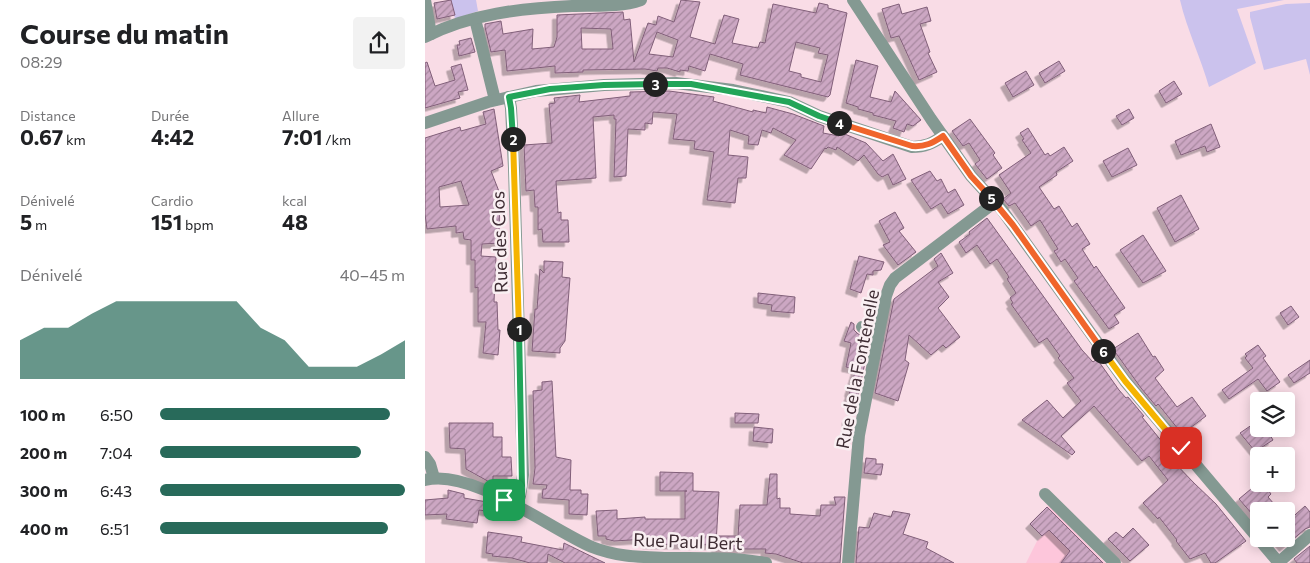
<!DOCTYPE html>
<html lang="fr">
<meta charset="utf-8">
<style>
:root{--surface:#fff;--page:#f2f2f2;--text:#202124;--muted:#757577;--accent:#286a5a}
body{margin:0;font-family:Commissioner,sans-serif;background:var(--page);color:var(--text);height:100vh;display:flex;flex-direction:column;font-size:19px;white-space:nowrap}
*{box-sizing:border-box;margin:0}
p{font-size:16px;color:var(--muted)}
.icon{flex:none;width:28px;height:28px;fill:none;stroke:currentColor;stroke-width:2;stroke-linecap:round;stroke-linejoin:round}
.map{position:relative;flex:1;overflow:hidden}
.side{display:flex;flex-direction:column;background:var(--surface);width:425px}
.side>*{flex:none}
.tools{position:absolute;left:825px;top:392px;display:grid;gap:10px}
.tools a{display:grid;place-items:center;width:45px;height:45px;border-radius:5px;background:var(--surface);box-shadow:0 2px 12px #0003;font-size:25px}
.pin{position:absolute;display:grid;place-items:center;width:42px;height:42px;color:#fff;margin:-21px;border-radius:10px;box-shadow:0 2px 8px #0006}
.km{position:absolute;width:25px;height:25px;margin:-12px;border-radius:50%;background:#222;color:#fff;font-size:14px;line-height:25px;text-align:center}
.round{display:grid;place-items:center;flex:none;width:52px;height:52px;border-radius:5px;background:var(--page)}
.overview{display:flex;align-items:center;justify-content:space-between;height:85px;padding:0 20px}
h1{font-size:28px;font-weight:700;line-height:38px}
.stats{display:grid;grid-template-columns:repeat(3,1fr);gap:8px;height:85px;padding:5px 20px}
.stats div{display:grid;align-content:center}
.stats b{font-size:21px;font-weight:700}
.stats small{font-size:14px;font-weight:400}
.stats p{font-size:14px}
.chart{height:140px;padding:10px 20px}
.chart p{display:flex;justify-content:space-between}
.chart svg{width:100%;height:90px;margin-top:5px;fill:var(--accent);opacity:.7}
ul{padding:0 20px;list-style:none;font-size:16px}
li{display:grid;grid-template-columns:80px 60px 1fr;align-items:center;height:38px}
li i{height:12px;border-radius:6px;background:var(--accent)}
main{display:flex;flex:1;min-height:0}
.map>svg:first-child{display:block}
.built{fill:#fdc6db}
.green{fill:#cbc2ed}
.building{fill:url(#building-hatch);stroke:#815f79;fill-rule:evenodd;filter:url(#shadow)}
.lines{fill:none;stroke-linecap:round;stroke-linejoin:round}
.minor{stroke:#849992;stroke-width:12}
.split-1-casing{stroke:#fff;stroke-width:10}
.split-2-casing{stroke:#fff;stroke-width:10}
.split-3-casing{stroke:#fff;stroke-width:10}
.split-4-casing{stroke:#fff;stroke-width:10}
.split-5-casing{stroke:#fff;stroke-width:10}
.split-6-casing{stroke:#fff;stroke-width:10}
.split-7-casing{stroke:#fff;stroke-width:10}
.split-1{stroke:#22a559;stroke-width:6}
.split-2{stroke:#f5b400;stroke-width:6}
.split-3{stroke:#22a559;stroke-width:6}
.split-4{stroke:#22a559;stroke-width:6}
.split-5{stroke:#f0652b;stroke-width:6}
.split-6{stroke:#f0652b;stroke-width:6}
.split-7{stroke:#f5b400;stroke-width:6}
.labels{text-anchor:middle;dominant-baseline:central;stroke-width:5;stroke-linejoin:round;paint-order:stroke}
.street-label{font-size:18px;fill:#3f2d34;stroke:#f9eff2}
</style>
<main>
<section class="side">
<div class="overview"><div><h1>Course du matin</h1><p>08:29</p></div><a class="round"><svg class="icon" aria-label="share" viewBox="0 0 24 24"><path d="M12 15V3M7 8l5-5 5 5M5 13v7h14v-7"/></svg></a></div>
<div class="stats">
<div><p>Distance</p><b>0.67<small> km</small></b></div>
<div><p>Durée</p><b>4:42</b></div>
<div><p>Allure</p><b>7:01<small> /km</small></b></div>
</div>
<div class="stats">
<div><p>Dénivelé</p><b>5<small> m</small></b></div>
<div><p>Cardio</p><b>151<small> bpm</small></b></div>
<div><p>kcal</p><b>48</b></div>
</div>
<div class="chart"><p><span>Dénivelé</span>40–45 m</p>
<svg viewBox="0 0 160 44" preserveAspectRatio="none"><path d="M0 44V25L10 19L20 19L30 12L40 6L50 6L60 6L70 6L80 6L90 6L100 19L110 25L120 38L130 38L140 38L150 32L160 25V44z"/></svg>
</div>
<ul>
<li><b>100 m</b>6:50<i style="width:94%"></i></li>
<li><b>200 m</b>7:04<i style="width:82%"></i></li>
<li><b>300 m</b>6:43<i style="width:100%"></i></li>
<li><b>400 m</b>6:51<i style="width:93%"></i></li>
</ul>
</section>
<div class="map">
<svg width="885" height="563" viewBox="0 0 885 563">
<defs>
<pattern id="building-hatch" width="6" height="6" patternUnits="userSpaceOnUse" patternTransform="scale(1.25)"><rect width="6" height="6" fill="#cca7c3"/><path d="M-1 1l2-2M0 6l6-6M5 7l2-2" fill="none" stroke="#a7889f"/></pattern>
<filter id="shadow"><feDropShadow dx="-4.5" dy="4.5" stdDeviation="0" flood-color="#0004"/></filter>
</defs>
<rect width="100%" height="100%" fill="#f9dce6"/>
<polygon class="built" points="624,505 636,518 680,563 601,563 612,541 617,536 605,524"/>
<g class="green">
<polygon points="26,0 51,0 53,11 30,19"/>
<path d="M755 0H859L812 9 831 63 784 87C776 58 762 30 755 0Z"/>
<polygon points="885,3 885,75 881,59 839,70 825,17 825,12 861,4"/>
</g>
<g class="building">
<polygon points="26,0 30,15 12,19 9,3"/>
<path d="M256 0 275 2 265 37 290 44 299 15 314 19 307 43 333 48 335 42 340 43 348 4 391 13 394 3 403 5V8L422 13 405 95 403 97 315 75 318 64 285 54 280 71 264 66 263 71 255 70V72L242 68H233L232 71 220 69 158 70V72L130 73V66L82 71 80 50 66 52 60 27V24L76 21 78 34 108 29 107 49 129 47 132 37V15L198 12 199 20 205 19 209 62 223 23 231 25 233 16 249 22ZM156 28 186 29 188 49H157ZM232 32 253 40 248 57 224 54ZM371 42 395 48 393 53 403 55 396 82 376 77V74L364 71Z"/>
<polygon points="474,4 477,14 502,7 506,21 495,24 505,52 503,53 512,72 494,80 474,36 466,38 457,9"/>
<polygon points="46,38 50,52 34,56 32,45 35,45 34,41"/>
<polygon points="431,60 453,66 445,97 466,102 470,91 496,120 488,126 482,124 479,132 468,128 471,121 448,115 448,113 433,109 433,107 421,103"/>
<polygon points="634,61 640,71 620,83 614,73"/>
<polygon points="2,62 10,86 30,80 26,67 36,64 43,90 33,92 35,98 0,108 0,63"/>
<polygon points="601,71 609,85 588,97 580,83"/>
<polygon points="749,81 757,94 741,103 734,91"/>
<polygon points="244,91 289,97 288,101 328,112 328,110 341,113 342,107 368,114 399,126 398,133 414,136 415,132 441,143 458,161 468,154 481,179 468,185 463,174 457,177 453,174 439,155 433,161 412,147 411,150 403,147 401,149 400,148 386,169 359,155 371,140 348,128 346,133 337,130 333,145 323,144 324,136 305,130 303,155 323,157 321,178 313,178 310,203 282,200 289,152 269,149 270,141 248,139 252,114 228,112 227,124 220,123 220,130 203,129 201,176 189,177 191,119 189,119 189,115 168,117 171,178 131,181 133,213 136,212 136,220 143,220 144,242 118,242 117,229 113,230 113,207 110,207 109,190 101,191 99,145 127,143 124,104 130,103 129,98 155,95 154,102 205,96 205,92"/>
<path d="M69 109 78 166 66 171 75 194 74 232H76V243L57 244 56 256 71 257 69 302H72L73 330H75L73 355 58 353 61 322H53V287L50 288V260H46V240L39 239 38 232 31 233V226L2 229 0 214V138L35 127 36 131 61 124 58 112ZM36 181 44 205 15 207 14 187Z"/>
<polygon points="704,109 709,118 697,125 691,116"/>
<polygon points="545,119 570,153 568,155 577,168 562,179 550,164 555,160 544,143 538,146 527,131"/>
<polygon points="786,124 795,147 782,152 780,146 756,155 750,141"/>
<polygon points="603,128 620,155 623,153 625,156 639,147 648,161 631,172 632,175 614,187 629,209 634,206 647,227 652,223 665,244 657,249 669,268 671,266 700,308 689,315 694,323 684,329 649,281 653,278 640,259 636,262 629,251 633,249 615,220 606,226 590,203 584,206 578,199 586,193 574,175 606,153 597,140 599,139 595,133"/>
<polygon points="703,148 712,165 687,177 678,161"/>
<polygon points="505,171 512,181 516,179 523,193 530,189 539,205 523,214 516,203 506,209 486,180"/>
<polygon points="756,195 774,229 750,242 732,208"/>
<polygon points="470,212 479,228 474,231 491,252 473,265 458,245 465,242 454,221"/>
<polygon points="562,218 657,350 668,362 672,359 694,390 701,398 703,397 719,416 717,417 738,443 748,457 746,459 769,483 791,504 821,541 790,563 786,563 780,553 765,559 751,541 752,540 734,517 733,519 718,503 743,480 724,456 717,461 669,406 636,436 650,452 647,455 597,420 622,400 638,418 656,401 642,383 649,378 633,358 635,356 622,338 614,343 586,304 588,303 585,298 591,293 582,279 584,277 572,259 565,264 552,245 541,253 534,242 545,234 544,232"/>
<polygon points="718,235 741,271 718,283 695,250"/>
<polygon points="516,253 528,273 513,282 524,297 513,308 535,337 521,348 518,345 506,355 484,335 480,360 484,363 473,401 450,393 469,299 513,266 509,259"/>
<polygon points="434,256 459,262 456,270 448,271 448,275 442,274 436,293 425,289"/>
<polygon points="119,261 138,262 137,277 145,278 140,341 135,348 135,353 107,351 110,309 112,309 115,269 119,273"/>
<polygon points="333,293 370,297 369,313 346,311 347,305 333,303"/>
<polygon points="866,306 874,317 863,325 855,313"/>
<polygon points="426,322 429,324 429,330 432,333 444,342 432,402 423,399 425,393 424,392 431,369 421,367 426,343 419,341"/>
<polygon points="713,333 728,357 730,356 739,370 730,378 752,407 767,397 781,416 757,434 733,404 731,406 716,388 688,349"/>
<polygon points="833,345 841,356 838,358 855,382 842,391 833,379 804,399 797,390 828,368 820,358 822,356 820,354"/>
<polygon points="885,360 885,373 869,383 863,375"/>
<polygon points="127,381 131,457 146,460 145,490 156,490 156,494 163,494 162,515 144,514 144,500 117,498 118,489 121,489 122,485 108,484 110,468 108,391 117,390 117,382"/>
<polygon points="310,413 334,414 333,423 310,423"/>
<polygon points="422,418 429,420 426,433 421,433"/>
<polygon points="834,420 834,436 842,430 848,440 834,449 834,456 815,433"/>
<polygon points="24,423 68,423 68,437 77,437 77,457 86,457 87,476 68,476 68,484 41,469 40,449 25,448"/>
<polygon points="329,427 348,429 347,443 328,441"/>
<polygon points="441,458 451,459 451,464 458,464 456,475 439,473"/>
<polygon points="235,472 268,473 268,491 294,492 291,544 292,536 313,536 315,505 342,505 345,474 352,474 352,499 355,498 355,508 365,508 365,514 395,516 396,505 411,505 409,497 420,497 415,563 378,563 351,554 340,553 341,549 291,549 291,545 222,544 222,539 189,541 181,539 181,536 173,536 171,511 192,510 192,519 220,517 220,519 260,519 260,491 262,491 235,491"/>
<polygon points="832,484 850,484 843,490 846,494 843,497 855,511 834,511 834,522 814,499"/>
<polygon points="23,490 39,494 39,498 68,503 68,512 54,510 52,523 21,519 22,514 0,515 0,500 23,498"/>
<polygon points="880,506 885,512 885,527 880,529 859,547 852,539 861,539 861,523"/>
<polygon points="622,507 678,563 636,563 645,551 624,530 617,536 605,524"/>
<polygon points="468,511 485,514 478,534 503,542 501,548 529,563 431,563 434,527 444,528 449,513 466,517"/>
<polygon points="708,528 724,545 705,561 683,539 691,532 698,538"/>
<polygon points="63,532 97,537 96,542 138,550 139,543 180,563 140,563 123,554 122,563 105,563 87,558 67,556 68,554 61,553"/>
<polygon points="885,546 885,563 872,563 869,559"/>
</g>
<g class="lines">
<g class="minor">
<polyline points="0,0 6,34"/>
<polyline points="428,0 506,119 546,176 577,210 700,381 854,563"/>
<polyline points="50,19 70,100"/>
<path d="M0 37C44 14 98 8 147 6 170 5 193 8 216 0"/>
<polyline points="84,97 86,108 89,168 98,475 95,496 90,505"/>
<path d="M0 123 63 102 111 91 179 85 251 83 308 90 364 102 394 116 487 147C500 147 508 143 518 136"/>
<polyline points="437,327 453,339"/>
<polyline points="0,457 5,464 9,478"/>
<path d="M0 480C47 468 123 528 167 547 192 557 216 557 242 558 275 558 308 557 341 563"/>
<polyline points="620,494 690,563"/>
<polyline points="854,562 885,535"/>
<polyline points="423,563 434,435 461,296 465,285 470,278 570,202"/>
</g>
</g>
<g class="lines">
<g class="split-1-casing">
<polyline id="split-1" points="79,500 90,505 95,496 97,486 94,329"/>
</g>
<g class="split-2-casing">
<polyline id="split-2" points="88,139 94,329"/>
</g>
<g class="split-3-casing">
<polyline id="split-3" points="88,139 86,108 84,97 125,89 179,85 230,84"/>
</g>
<g class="split-4-casing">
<polyline id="split-4" points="230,84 266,84 364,102 394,116 414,123"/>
</g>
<g class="split-5-casing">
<path id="split-5" d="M414 123 487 146C500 147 508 143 518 136L546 176 566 198"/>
</g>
<g class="split-6-casing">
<polyline id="split-6" points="566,198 588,225 678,351"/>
</g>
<g class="split-7-casing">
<polyline id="split-7" points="678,351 700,381 756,448"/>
</g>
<use href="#split-1" class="split-1"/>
<use href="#split-2" class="split-2"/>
<use href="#split-3" class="split-3"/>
<use href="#split-4" class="split-4"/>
<use href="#split-5" class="split-5"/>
<use href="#split-6" class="split-6"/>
<use href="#split-7" class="split-7"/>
</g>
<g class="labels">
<g class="street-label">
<text transform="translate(74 242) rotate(-92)">Rue des Clos</text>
<text transform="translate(432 369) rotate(-79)">Rue de la Fontenelle</text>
<text transform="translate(263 541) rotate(2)">Rue Paul Bert</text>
</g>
</g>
</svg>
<div class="tools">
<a><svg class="icon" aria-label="layers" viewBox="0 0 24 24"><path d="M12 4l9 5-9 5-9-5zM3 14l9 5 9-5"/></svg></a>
<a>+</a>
<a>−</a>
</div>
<div class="pin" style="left:79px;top:500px;background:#1e9e55"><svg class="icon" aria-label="arrive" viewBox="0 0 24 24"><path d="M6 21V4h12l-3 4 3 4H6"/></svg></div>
<div class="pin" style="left:756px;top:448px;background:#d93025"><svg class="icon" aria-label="check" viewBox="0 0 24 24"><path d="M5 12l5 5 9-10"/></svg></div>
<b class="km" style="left:94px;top:329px">1</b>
<b class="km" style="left:88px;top:139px">2</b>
<b class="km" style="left:230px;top:84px">3</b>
<b class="km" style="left:414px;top:123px">4</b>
<b class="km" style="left:566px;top:198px">5</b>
<b class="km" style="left:678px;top:351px">6</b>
</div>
</main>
